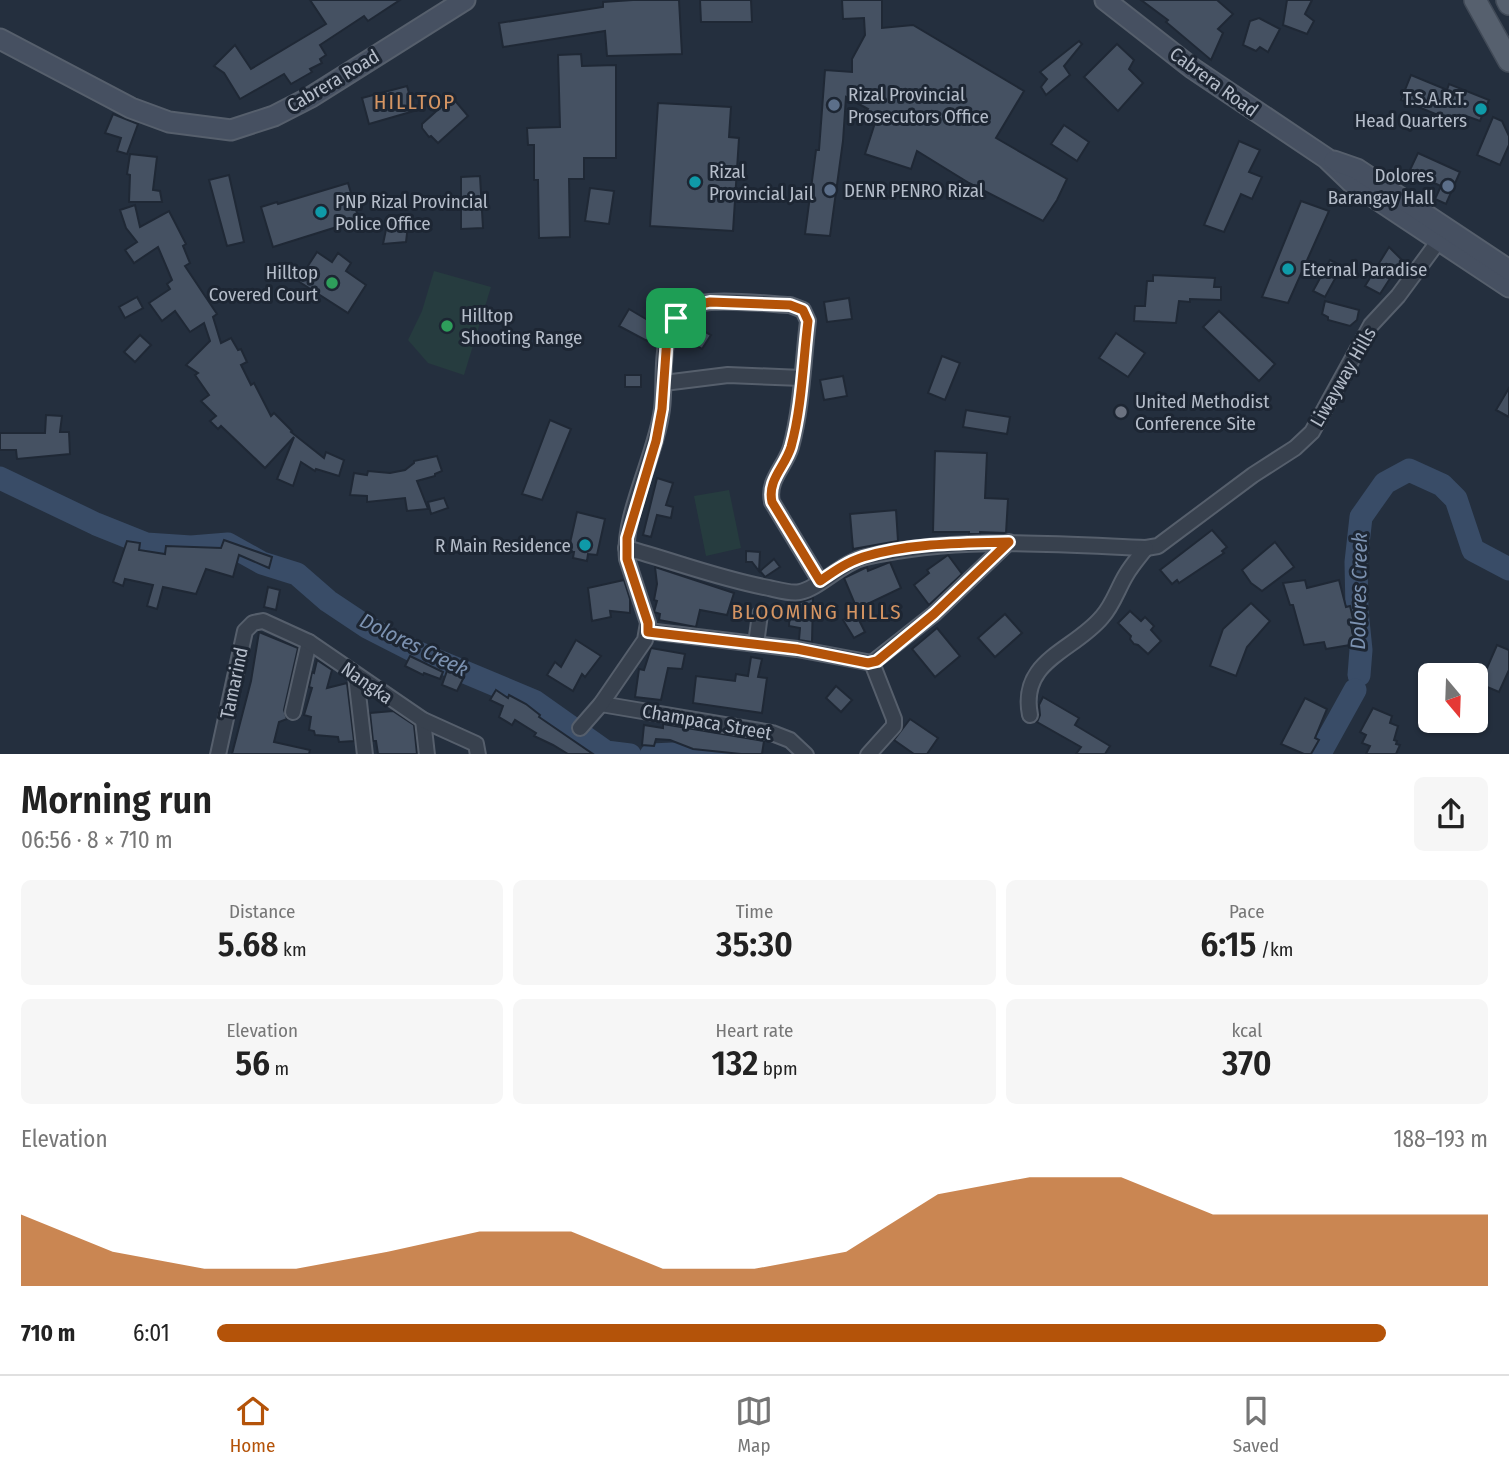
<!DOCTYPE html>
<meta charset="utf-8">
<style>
:root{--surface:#fff;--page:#f6f6f6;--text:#222;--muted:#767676;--line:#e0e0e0;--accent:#b45309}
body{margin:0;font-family:"Fira Sans Condensed",sans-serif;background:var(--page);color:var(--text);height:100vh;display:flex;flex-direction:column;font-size:26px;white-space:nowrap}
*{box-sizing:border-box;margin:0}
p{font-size:23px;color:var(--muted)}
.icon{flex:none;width:38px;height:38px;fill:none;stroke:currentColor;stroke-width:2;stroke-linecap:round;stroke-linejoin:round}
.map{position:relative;height:754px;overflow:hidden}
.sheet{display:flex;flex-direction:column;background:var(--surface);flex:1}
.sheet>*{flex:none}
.needle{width:46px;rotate:161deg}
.fabs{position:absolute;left:1418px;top:663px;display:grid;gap:14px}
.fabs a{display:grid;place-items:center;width:70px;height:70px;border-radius:10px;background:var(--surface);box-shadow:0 2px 5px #0004;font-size:35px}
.pin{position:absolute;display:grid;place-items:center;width:60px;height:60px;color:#fff;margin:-30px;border-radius:14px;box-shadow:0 4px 10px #0006}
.round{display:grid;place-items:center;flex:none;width:74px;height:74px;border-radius:10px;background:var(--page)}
.headline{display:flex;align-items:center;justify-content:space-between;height:119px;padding:0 21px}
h1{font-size:38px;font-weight:600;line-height:52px}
.metrics{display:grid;grid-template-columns:repeat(3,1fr);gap:10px;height:119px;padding:7px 21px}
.metrics div{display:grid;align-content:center;border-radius:10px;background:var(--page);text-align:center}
.metrics b{font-size:35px;font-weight:600}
.metrics small{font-size:19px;font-weight:400}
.metrics p{font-size:19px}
.chart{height:196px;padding:14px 21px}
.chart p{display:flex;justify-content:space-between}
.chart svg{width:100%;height:126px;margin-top:7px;fill:var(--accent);opacity:.7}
ul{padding:0 21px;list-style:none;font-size:23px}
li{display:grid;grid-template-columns:112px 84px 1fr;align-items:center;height:52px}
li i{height:18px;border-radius:9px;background:var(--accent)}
.tab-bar{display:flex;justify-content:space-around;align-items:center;height:98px;border-top:2px solid var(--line);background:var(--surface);font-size:19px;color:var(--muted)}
.tab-bar a{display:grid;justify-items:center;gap:4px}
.tab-bar .current{color:var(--accent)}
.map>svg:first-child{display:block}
.green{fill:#263c3f}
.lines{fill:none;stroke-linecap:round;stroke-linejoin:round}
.river{stroke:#394c67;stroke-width:23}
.building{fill:#455162;stroke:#1f2835;stroke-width:2}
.minor-casing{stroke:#565f6c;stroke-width:18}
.secondary-casing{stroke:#565f6c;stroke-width:23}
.primary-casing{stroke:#414a57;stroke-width:24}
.minor{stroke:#38414e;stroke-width:14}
.secondary{stroke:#465061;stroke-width:19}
.primary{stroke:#56606e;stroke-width:21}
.route-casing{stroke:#fff;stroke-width:14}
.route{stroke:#b45309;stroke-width:9}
.service-dot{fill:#5c6f8a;stroke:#1d2633;stroke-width:2.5}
.culture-dot{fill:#0f9aa8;stroke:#1d2633;stroke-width:2.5}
.leisure-dot{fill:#2e9e5b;stroke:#1d2633;stroke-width:2.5}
.worship-dot{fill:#6b7280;stroke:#1d2633;stroke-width:2.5}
.labels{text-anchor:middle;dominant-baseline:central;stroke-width:6;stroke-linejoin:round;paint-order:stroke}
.street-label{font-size:19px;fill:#b4bcc9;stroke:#1d2633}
.poi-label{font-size:19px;fill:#b4bcc9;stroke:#1d2633;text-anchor:start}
.neighbourhood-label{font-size:21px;letter-spacing:2px;fill:#d59563;stroke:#1d2633}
.water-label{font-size:21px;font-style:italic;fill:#7c92b1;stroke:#1d2633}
</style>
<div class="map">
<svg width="1509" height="755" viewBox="0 0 1509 755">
<rect width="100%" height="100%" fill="#242f3e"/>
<g class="green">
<polygon points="434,271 491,287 464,375 428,363 408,340 422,311"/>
<polygon points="729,490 741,548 706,556 694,496"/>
</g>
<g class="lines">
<g class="river">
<polyline points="0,478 96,524 146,544 191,547 228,544 262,563 297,574 328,601 367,627 412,650 534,701 606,752 630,755"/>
<polyline points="1359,675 1361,650 1357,611 1356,562 1361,517 1385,483 1409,470 1442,485 1456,499 1473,550 1509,569"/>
<polyline points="651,755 716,752 722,755"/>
<polyline points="1319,755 1355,690"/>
</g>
</g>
<g class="building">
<polygon points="310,0 400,0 368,21 364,16 320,45 326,55 320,59 322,63 310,69 312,72 291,84 284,74 240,99 224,73 214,66 235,45 251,69 326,24"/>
<polygon points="633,0 679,0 682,54 607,56 605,31 503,47 499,23 603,7 603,2"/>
<polygon points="700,0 751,0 752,22 701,22"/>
<polygon points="842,0 882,0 882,28 913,25 1024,91 996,138 1067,179 1057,200 1043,221 969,183 917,151 911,169 865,154 874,126 862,119 868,109 846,97 843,141 830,236 805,234 816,150 819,150 825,70 852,72 852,59 865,35 864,18 843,19"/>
<polygon points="1141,0 1217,0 1233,14 1218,29 1223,33 1211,60 1166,22 1168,20"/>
<polygon points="1287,0 1312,0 1305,14 1314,21 1307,34 1283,25"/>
<polygon points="1259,18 1280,29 1268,52 1260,47 1256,51 1243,45 1250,21"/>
<polygon points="1079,41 1082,44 1064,66 1070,75 1046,95 1041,87 1047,79 1040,72"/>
<polygon points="1117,44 1134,60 1129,69 1143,83 1118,111 1084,77"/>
<polygon points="581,54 582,66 616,65 616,158 584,158 584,179 569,179 570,237 539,238 538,180 534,180 534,145 528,145 527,128 560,127 558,55"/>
<polygon points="1411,75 1447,90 1449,84 1489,100 1480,121 1469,117 1465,126 1401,100"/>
<polygon points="407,86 414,111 369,124 362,98"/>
<polygon points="452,97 468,116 438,143 431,136 429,137 422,128 422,124"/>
<polygon points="658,103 731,107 729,137 739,138 733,231 650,226"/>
<polygon points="113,114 138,124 127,154 117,151 121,138 105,133"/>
<polygon points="1493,117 1502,121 1509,136 1509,145 1500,165 1477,155"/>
<polygon points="1064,125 1089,142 1077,161 1051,144"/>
<polygon points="1239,141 1260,150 1249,172 1262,177 1252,199 1241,194 1224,232 1204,225"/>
<polygon points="1418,153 1460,172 1446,204 1435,199 1441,186 1409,172"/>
<polygon points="130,154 157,157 153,190 160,191 162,202 129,202 130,175 127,174"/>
<polygon points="229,175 244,242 227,246 209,180"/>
<polygon points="480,176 483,228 461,229 461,177"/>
<polygon points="348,183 359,220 273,247 261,207 277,202 278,204"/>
<polygon points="590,188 614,191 609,224 585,221"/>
<polygon points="1301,201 1329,211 1288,303 1262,297"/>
<polygon points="135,205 140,227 169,211 186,244 183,246 190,263 185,266 217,314 213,317 221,343 231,338 238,350 241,349 247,362 241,365 251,385 254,383 271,416 274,413 292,431 291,432 324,458 326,452 344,460 339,476 316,469 315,471 301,462 293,486 277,479 294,437 265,468 221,426 218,429 210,421 216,416 201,401 209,395 195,375 198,373 186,365 210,341 204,323 190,332 175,311 162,321 149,303 170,289 167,284 172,280 158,247 134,263 125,250 137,242 126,228 120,210"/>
<polygon points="389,215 409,216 406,242 383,244"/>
<polygon points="1389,247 1402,260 1380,294 1365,286"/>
<polygon points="317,252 332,262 338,253 351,263 346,271 366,285 348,313 298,281"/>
<polygon points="1330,260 1342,266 1325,297 1313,291"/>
<polygon points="1153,275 1215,278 1214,287 1221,287 1221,300 1190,299 1190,302 1179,301 1176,323 1134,321 1135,306 1145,306 1147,281 1153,281"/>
<polygon points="137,297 143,308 125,318 119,307"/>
<polygon points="849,298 852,319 827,322 824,302"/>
<polygon points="1325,301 1359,310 1357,320 1350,326 1328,320 1328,317 1322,314"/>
<polygon points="629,309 656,325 647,341 619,326"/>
<polygon points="1219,311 1275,364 1259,381 1203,327"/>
<polygon points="691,324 711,335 702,349 682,338"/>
<polygon points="1116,333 1145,353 1128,377 1099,358"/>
<polygon points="140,335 151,345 135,362 124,352"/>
<polygon points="942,356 960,363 945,400 928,393"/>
<rect x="625" y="375" width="16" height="12"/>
<polygon points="843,376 847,396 824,400 820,380"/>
<polygon points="1509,388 1509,417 1496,410"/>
<polygon points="966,410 1010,417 1007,434 963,427"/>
<polygon points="46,415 62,416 60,432 69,432 70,454 17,459 16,450 0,450 0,433 45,433"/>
<polygon points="550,420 571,429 542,500 522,494"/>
<polygon points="935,451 987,453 985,498 1008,499 1006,533 980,532 980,534 969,534 969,532 933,532"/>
<polygon points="437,456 442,471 435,474 435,476 417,481 428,509 407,511 405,498 367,502 367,496 350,495 354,473 367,475 368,471 390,473 405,470 414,463 414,461"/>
<polygon points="657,478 673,483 666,505 673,507 671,518 657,515 651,537 643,535"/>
<polygon points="444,498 448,508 431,514 428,502"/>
<polygon points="896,510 898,541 853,549 850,514"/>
<polygon points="577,512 605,519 597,555 588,554 587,561 573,558 574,552 568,552"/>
<polygon points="1212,530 1227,547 1222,551 1224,553 1179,583 1177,580 1172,584 1160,570"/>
<polygon points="224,540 272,557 269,568 239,555 233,577 206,569 196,594 163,587 157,609 147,606 153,585 125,579 123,586 113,582 127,541 140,543 139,550 165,554 166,546 221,548"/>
<polygon points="1275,542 1294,567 1262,591 1251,583 1242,570"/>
<polygon points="746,551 760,552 759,571 752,562 746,562"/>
<polygon points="948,555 962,574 929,605 914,585 929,573 927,570"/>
<polygon points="774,559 780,567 765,577 760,571"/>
<polygon points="890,562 901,588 857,609 844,578 867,567 868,571"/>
<polygon points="655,567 734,593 727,615 700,610 696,627 659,620 660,614 654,612 657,601 654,600 657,584"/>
<polygon points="624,580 630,599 630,613 610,611 611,617 592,621 588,588"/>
<polygon points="1305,580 1307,588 1339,580 1346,607 1350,606 1354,622 1350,623 1356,644 1326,649 1324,642 1304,645 1293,605 1290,605 1283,583"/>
<polygon points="268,587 280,590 276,610 264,607"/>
<polygon points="813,598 812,642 799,640 800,628 789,626 790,602 801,602"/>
<polygon points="1251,603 1270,621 1247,647 1236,676 1210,666 1223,629"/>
<polygon points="1130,611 1141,621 1145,617 1154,626 1151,630 1161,641 1148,654 1138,645 1134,644 1130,639 1131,636 1118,623"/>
<polygon points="856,614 865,632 854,638 843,620"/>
<polygon points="1005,614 1022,633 995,657 978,638"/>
<polygon points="937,628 960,656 935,677 912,649"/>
<polygon points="259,632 298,648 284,710 287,719 279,722 274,742 310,750 309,754 232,754 251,681"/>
<polygon points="576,640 601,656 585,677 582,674 573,691 547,675 555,662 561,667"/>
<polygon points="1497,645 1509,650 1509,670 1499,692 1480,684"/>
<polygon points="651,648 685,654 682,669 668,668 661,700 635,697 639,669 644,670"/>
<polygon points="410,656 443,672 440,679 424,673 423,675 405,666"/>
<polygon points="751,657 762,659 758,677 767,678 762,713 693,703 696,676 735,681 736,674 748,676"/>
<polygon points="317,660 332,670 327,688 347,683 354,741 339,742 338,737 315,735 314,731 309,730 311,717 304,715 312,688 309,687 312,672 314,673"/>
<polygon points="448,668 464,677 457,691 442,685"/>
<polygon points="836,686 852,700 841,712 826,698"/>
<polygon points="496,690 508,698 509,695 526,704 540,715 539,717 593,754 568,754 553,745 534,736 536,733 515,720 512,725 499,717 503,706 490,700"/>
<polygon points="1043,697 1079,718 1075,725 1110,746 1105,754 1076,754 1081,747 1037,722 1040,715 1039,705"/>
<polygon points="1305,698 1327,709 1315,738 1319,740 1311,754 1304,754 1281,744"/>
<polygon points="1373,708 1392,716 1390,723 1398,726 1394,740 1397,741 1396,744 1400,745 1396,754 1366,754 1370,746 1362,743 1366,735 1360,732"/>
<polygon points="393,711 414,725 417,754 378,754 376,741 373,741 370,713"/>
<polygon points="910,719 938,738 927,754 914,754 894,740"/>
<polygon points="663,724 764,741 762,754 741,754 693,749 670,740 656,739 654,746 642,745 644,725 663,728"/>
</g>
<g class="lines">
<g class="minor-casing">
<g id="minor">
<polyline points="664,383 728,375 802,378"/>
<path d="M626 548C674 561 720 579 769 588 778 590 791 594 800 592 820 588 842 562 866 557 958 536 1052 544 1146 548L1158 546 1253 475 1295 448 1312 432 1371 325 1398 296 1443 235"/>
<polyline points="648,631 797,649 872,663"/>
<polyline points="756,644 760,614"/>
<polyline points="872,663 934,614 1009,542"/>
<polyline points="356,676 365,755"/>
<polyline points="601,704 772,733 790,740 806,755"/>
<polyline points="293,712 309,642"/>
<path d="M1030 715C1019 660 1074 651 1102 617 1113 605 1118 588 1126 575 1132 565 1139 557 1146 548"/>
<polyline points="423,720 427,755"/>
<path d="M580 728 601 704 645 640 648 623 627 559C622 516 656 456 662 409 666 379 657 330 685 308 701 296 768 304 790 305L803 310 808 321C803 362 802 406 791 447 785 467 767 480 772 502L820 581"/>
<polyline points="218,755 245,631 253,623 263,621 309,642 423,720 476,744 478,755"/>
<polyline points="868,755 894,726 894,719 872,663"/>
</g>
</g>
<g class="secondary-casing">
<g id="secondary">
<polyline points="1105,0 1192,68 1326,158 1351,182 1509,287"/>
<polyline points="0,39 131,108 169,122 231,130 274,116 311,97 465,0"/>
<polyline points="1334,161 1357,169 1509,270"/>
</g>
</g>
<g class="primary-casing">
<g id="primary">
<polyline points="1475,0 1509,61"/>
<polyline points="1507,0 1509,4"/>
</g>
</g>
<use href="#minor" class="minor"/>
<use href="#secondary" class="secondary"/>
<use href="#primary" class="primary"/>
</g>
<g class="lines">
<g class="route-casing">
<path id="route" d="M710 302 790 305 803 310 808 321C803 362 802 407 791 447 785 467 767 480 772 502L820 581C833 572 847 562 863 557 910 543 961 543 1009 542L934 614 877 661 868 663 797 649 648 632V623L627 559V538L656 441 662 409 667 337 676 318 686 307Z"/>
</g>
<use href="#route" class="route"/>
</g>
<g class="service-dot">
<circle cx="834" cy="105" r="7"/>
<circle cx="1448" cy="186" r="7"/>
<circle cx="830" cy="190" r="7"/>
</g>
<g class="culture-dot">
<circle cx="1481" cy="109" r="7"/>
<circle cx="695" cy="182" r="7"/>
<circle cx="321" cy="212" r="7"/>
<circle cx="1288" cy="269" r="7"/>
<circle cx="585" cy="545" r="7"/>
</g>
<g class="leisure-dot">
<circle cx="332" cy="283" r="7"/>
<circle cx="447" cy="326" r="7"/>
</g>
<circle class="worship-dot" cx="1121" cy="412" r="7"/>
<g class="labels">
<g class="street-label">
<text transform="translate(333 81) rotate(-31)">Cabrera Road</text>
<text transform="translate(1214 82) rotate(36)">Cabrera Road</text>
<text transform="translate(1343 377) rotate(-60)">Liwayway Hills</text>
<text transform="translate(234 683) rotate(-78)">Tamarind</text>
<text transform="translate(367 683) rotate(35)">Nangka</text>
<text transform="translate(707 722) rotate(10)">Champaca Street</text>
</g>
<g class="poi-label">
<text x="848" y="94">Rizal Provincial<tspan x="848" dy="22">Prosecutors Office</tspan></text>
<text x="1467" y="98" text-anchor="end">T.S.A.R.T.<tspan x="1467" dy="22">Head Quarters</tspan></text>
<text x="709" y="171">Rizal<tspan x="709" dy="22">Provincial Jail</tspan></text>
<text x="1434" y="175" text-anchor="end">Dolores<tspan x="1434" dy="22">Barangay Hall</tspan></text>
<text x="844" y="190">DENR PENRO Rizal</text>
<text x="335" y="201">PNP Rizal Provincial<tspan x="335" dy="22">Police Office</tspan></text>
<text x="1302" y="269">Eternal Paradise</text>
<text x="318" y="272" text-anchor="end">Hilltop<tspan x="318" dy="22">Covered Court</tspan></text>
<text x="461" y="315">Hilltop<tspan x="461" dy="22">Shooting Range</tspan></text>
<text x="1135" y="401">United Methodist<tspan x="1135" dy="22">Conference Site</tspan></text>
<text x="571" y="545" text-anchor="end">R Main Residence</text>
</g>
<g class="neighbourhood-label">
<text x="415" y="102">HILLTOP</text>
<text x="817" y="612">BLOOMING HILLS</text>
</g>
<g class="water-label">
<text transform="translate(1359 591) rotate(-89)">Dolores Creek</text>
<text transform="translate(414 645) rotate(26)">Dolores Creek</text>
</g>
</g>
</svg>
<div class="fabs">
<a><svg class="needle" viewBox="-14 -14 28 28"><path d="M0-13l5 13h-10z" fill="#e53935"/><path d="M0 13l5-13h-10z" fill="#767676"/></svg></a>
</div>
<div class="pin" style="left:676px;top:318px;background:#1e9e55"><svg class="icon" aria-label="arrive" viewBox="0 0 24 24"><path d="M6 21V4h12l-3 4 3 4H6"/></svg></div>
</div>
<section class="sheet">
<div class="headline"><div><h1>Morning run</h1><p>06:56 · 8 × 710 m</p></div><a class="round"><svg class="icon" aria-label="share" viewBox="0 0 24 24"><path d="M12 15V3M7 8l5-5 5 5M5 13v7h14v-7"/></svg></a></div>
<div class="metrics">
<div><p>Distance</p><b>5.68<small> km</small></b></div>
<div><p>Time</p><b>35:30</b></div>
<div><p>Pace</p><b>6:15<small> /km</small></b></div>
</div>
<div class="metrics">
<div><p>Elevation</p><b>56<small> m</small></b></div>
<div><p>Heart rate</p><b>132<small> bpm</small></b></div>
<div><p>kcal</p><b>370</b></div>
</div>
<div class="chart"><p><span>Elevation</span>188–193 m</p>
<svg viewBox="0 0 160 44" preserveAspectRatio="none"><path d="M0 44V19L10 32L20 38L30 38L40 32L50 25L60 25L70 38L80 38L90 32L100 12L110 6L120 6L130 19L140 19L150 19L160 19V44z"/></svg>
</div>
<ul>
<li><b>710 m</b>6:01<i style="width:92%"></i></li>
</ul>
</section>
<nav class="tab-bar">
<a class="current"><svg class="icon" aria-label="home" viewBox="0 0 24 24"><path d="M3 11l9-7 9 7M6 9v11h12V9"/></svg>Home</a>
<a><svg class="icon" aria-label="map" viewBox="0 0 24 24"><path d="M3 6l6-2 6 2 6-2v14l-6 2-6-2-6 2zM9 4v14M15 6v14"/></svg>Map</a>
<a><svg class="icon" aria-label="saved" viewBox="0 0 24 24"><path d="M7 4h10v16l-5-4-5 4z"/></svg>Saved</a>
</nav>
